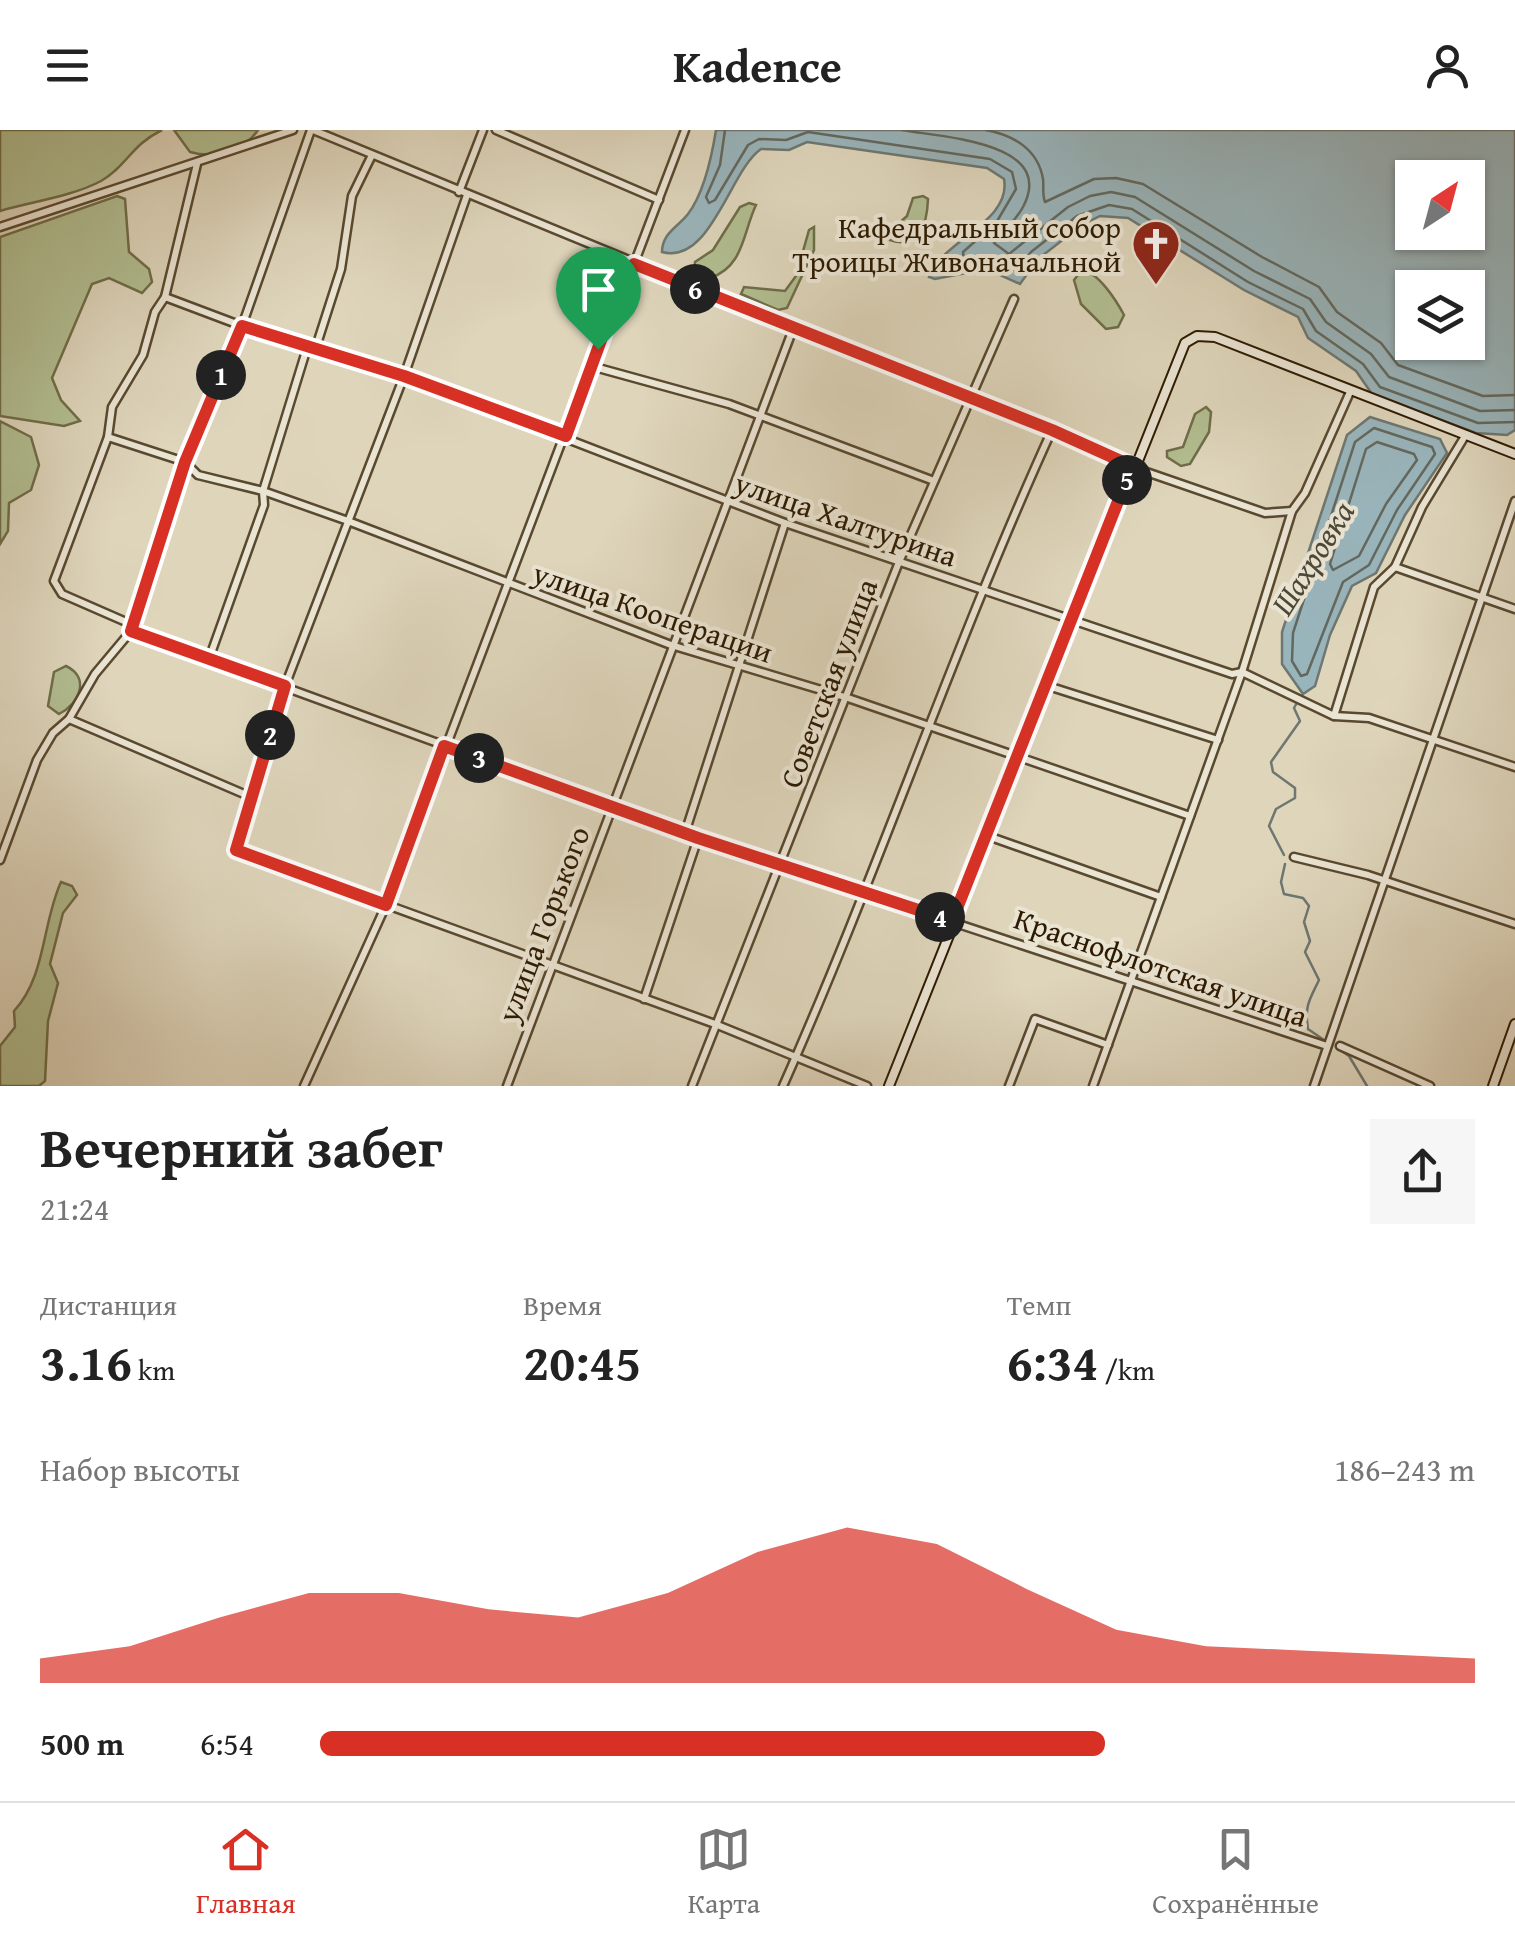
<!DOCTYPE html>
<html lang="ru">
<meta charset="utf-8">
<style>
:root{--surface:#fff;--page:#f6f6f6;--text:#222;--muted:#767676;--line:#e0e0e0;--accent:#d93025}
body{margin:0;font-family:"Gentium Book Plus",serif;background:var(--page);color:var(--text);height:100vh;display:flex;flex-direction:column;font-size:38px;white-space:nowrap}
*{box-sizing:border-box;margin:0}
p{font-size:32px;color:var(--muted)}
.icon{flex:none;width:55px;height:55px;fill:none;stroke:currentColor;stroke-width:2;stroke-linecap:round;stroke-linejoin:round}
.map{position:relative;height:956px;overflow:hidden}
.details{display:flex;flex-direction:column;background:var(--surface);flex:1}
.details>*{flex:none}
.needle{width:65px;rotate:36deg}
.controls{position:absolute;left:1395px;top:30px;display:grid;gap:20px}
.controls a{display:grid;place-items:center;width:90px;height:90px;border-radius:0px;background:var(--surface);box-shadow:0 2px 8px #0004;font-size:50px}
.pin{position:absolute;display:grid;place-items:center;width:85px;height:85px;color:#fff;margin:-102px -42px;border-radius:50% 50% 50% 0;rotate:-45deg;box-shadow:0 0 10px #0007}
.pin .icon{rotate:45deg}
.km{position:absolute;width:50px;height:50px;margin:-25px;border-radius:50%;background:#222;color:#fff;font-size:28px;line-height:50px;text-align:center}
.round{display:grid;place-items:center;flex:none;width:105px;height:105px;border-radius:0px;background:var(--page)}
.summary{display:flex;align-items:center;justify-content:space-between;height:170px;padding:0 40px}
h1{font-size:55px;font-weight:800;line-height:75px}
.figures{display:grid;grid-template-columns:repeat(3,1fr);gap:15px;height:170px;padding:10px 40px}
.figures div{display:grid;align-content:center}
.figures b{font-size:50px;font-weight:800}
.figures small{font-size:28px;font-weight:400}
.figures p{font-size:28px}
.chart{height:280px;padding:20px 40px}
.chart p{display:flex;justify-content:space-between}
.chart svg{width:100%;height:180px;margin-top:10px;fill:var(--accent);opacity:.7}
ul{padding:0 40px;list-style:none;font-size:32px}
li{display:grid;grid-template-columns:160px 120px 1fr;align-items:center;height:75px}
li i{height:25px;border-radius:12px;background:var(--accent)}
header{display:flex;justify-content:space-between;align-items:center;height:130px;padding:0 40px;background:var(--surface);font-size:45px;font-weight:800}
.dock{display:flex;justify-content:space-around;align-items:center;height:140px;border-top:2px solid var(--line);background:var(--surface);font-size:28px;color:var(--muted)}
.dock a{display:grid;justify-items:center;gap:5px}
.dock .on{color:var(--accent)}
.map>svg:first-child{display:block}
.green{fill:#b1bd90;stroke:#6f6c48;stroke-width:2.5}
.water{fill:#99b5bc;stroke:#6e7771;stroke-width:2.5;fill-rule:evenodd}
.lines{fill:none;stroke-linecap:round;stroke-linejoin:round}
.shore{stroke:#63685e;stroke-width:2.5}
.stream{stroke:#6e7771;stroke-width:2.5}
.street-casing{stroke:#59492f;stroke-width:11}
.secondary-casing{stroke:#2d1a00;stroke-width:12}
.street{stroke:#eae4d3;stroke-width:6}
.secondary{stroke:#eae4d3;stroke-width:8}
.route-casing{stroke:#fff;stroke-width:20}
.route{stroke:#d93025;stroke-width:12}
.labels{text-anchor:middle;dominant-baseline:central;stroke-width:8;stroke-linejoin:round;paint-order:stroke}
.poi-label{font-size:30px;fill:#2d1a00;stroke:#eae4d3;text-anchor:end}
.street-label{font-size:30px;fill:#2d1a00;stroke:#eae4d3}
.water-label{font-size:32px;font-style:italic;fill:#4d4838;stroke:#eae4d3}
</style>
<header><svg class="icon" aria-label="menu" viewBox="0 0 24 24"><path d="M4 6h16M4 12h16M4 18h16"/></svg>Kadence<svg class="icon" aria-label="person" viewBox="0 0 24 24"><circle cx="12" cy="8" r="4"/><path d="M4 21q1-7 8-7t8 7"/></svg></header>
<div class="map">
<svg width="1515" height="956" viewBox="0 0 1515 956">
<rect width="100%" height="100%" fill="#ded5bb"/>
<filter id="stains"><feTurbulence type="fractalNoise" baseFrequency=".002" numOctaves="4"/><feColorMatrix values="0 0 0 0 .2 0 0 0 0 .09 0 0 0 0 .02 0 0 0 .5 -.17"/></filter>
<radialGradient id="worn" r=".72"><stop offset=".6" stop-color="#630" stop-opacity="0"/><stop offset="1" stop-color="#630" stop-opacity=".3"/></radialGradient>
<g class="green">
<path d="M0 0H162C131 15 127 36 101 51 73 66 31 72 0 81Z"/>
<path d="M174 0H258C244 21 215 29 190 22Z"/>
<polygon points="117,66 125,69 129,122 149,139 152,152 142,163 109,148 92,154 52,248 61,270 80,291 64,296 0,286 0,107"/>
<path d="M923 66 928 69C927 94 920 120 890 110V101L907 86 913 68Z"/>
<path d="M749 73 756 75C743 102 744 137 710 148L694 141 695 132 713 120 740 77Z"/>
<polygon points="814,97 814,120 787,178 778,180 741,164 744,157 785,161 796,146 809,100"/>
<path d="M1082 140C1098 142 1116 170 1124 185L1118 197 1106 199 1081 174 1074 150Z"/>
<polygon points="1206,277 1211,282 1209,302 1190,334 1181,336 1167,327 1167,321 1183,317 1195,284"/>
<polygon points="0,291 31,307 39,335 31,360 9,373 8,401 0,414"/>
<path d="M66 536C91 548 79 574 59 584L48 576 54 542Z"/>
<path d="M61 752 72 756 77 765 63 783 50 834 58 853 48 891 45 951 39 956H0V916L15 897 14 881C46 847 42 793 61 752Z"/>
</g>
<g class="water">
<path d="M716 0H1515V300L1507 305 1476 303 1372 264 1356 241 1308 208 1298 187 1244 160 1128 88 1100 86 1082 95 1038 129 1020 154 987 139 935 149 929 147C941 111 1012 92 1004 49L987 38 807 12 789 20 761 19C730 40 711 135 662 122 662 103 678 97 688 84 704 63 712 25 716 0ZM1412 48H1468V102H1412ZM1412 158H1468V212H1412Z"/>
<polygon points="1370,287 1440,309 1447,323 1405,385 1376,443 1352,456 1330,505 1315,556 1303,564 1282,534 1282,502 1347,305"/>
</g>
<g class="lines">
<g class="shore">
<polyline points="725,0 720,35 706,67 709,73 715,70 748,15 759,9 786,10 808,2 990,29 1012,42 1016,59 996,93 963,122 964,130 989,129 1016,141 1031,122 1077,86 1109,75 1132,79 1248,152 1303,179 1316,201 1363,234 1380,257 1478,293 1515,292"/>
<path d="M902 0C938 7 1058 11 1023 77 1016 90 1004 101 994 113L1009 124 1068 77 1090 66 1111 62 1135 67 1254 141 1310 169 1326 192 1371 224 1389 247 1480 281 1515 280"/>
<path d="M986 0C1013 5 1038 19 1043 49 1044 58 1042 64 1045 72L1094 49 1116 48 1143 54 1262 127 1319 157 1337 182 1381 213 1398 235 1483 266 1515 265"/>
<polygon points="1374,298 1432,317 1435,324 1397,380 1369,435 1343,452 1307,544 1301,546 1292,531 1293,503 1355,312"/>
<polygon points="1377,312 1414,324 1417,330 1386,374 1359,426 1333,440 1330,434 1366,319"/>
</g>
<g class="stream">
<polyline points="1284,725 1269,696 1276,679 1295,668 1295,658 1273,642 1271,632 1300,591 1294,578 1299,569"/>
<path d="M1285 734 1281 752 1284 764 1303 768 1309 776 1304 792 1310 811 1305 822 1319 850C1310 869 1304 876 1308 899L1324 910"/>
<polyline points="1337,918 1349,926 1367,956"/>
</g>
<g class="street-casing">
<g id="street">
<polyline points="313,0 1132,337 1265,383 1292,381"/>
<polyline points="496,0 659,70"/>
<polyline points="459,62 483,0"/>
<polyline points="467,65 404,246 285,556 236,720 715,894 867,956"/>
<polyline points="0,97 293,0"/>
<polyline points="165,167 242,196 404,246 785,393 1232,544 1242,542 1334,586 1369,588 1515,637"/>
<polyline points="591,236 729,274 934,351"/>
<polyline points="108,307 185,332 198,345 263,361 348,391 671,515 848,568 1190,686"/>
<polyline points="1395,437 1515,479"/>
<polyline points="133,495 62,464 54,451 108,307 112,277 143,225 155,182 165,167 197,34"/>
<polyline points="131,501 698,708 1327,916"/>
<polyline points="209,529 264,375 263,361 306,221 316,217 341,139 352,66 372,25"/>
<polyline points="1048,556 1218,610"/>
<polyline points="1334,586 1374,457 1395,437 1422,377 1465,306"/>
<polyline points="69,589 251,667"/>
<polyline points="685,703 785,393"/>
<polyline points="988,706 1161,767"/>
<polyline points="1294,727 1368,745 1515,794"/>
<polyline points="0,730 37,630 53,603 69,589 95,544 131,501 185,332 242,196 311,0"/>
<polyline points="644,869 698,708"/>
<polyline points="1340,916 1430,956"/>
<polyline points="304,956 386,775 623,150 634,134 685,0"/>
<polyline points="507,956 793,199"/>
<polyline points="692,956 899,432 1014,169"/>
<path d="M783 956C879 740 954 515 1052 300"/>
<polyline points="1009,956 1035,889 1108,915"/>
<polyline points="1093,956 1242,542 1292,381 1305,363 1350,262"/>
<polyline points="1314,956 1515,371"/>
</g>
</g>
<g class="secondary-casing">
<g id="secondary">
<polyline points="889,956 1185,213 1197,206 1215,207 1515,324"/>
<polyline points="1493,956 1515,894"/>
</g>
</g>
<use href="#street" class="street"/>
<use href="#secondary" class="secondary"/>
</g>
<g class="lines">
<g class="route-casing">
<polygon id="route" points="634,134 1052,300 1132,336 952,791 698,708 444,616 386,775 236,720 285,556 131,501 185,332 242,196 404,246 566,306 623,150"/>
</g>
<use href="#route" class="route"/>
</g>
<defs>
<g id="church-pin" transform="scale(2.5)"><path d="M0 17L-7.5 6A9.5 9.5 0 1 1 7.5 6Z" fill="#8f2418" stroke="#eae4d3"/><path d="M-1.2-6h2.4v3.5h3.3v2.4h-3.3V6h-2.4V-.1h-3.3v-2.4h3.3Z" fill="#fff"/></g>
</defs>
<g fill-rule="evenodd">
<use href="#church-pin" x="1156" y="114"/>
</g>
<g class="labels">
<g class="poi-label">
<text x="1121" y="97">Кафедральный собор<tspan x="1121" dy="34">Троицы Живоначальной</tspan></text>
</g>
<g class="street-label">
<text transform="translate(846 389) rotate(19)">улица Халтурина</text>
<text transform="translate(653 482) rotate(19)">улица Кооперации</text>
<text transform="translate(828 553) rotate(-69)">Советская улица</text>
<text transform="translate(543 794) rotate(-69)">улица Горького</text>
<text transform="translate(1161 837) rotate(19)">Краснофлотская улица</text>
</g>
<g class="water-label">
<text transform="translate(1312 428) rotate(-58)">Шахровка</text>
</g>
</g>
<rect width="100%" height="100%" filter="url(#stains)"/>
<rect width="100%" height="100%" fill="url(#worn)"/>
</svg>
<div class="controls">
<a><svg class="needle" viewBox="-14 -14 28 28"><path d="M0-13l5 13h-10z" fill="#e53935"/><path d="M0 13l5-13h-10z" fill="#767676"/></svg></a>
<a><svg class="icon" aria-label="layers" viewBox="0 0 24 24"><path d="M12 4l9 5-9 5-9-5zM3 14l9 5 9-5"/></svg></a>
</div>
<div class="pin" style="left:598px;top:219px;background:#1e9e55"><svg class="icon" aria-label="arrive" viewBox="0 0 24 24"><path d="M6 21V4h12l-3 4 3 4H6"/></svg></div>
<b class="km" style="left:221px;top:245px">1</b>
<b class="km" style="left:270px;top:605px">2</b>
<b class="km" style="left:479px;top:628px">3</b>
<b class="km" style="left:940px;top:787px">4</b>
<b class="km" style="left:1127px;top:350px">5</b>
<b class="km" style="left:695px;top:159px">6</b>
</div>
<section class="details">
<div class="summary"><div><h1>Вечерний забег</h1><p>21:24</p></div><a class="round"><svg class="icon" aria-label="share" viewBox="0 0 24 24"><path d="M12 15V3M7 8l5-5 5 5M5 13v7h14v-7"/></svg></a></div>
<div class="figures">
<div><p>Дистанция</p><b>3.16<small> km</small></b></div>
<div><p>Время</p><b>20:45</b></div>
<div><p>Темп</p><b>6:34<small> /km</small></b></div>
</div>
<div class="chart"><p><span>Набор высоты</span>186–243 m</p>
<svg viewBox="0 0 160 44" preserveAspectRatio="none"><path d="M0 44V38L10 35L20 28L30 22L40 22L50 26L60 28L70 22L80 12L90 6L100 10L110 21L120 31L130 35L140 36L150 37L160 38V44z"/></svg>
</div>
<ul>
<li><b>500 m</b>6:54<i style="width:68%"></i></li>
</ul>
</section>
<nav class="dock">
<a class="on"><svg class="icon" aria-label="home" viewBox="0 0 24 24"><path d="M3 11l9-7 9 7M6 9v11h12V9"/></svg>Главная</a>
<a><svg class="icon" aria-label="map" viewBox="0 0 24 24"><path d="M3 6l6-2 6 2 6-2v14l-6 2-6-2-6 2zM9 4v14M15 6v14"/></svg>Карта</a>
<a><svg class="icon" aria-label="saved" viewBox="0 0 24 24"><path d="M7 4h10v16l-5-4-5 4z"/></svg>Сохранённые</a>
</nav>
